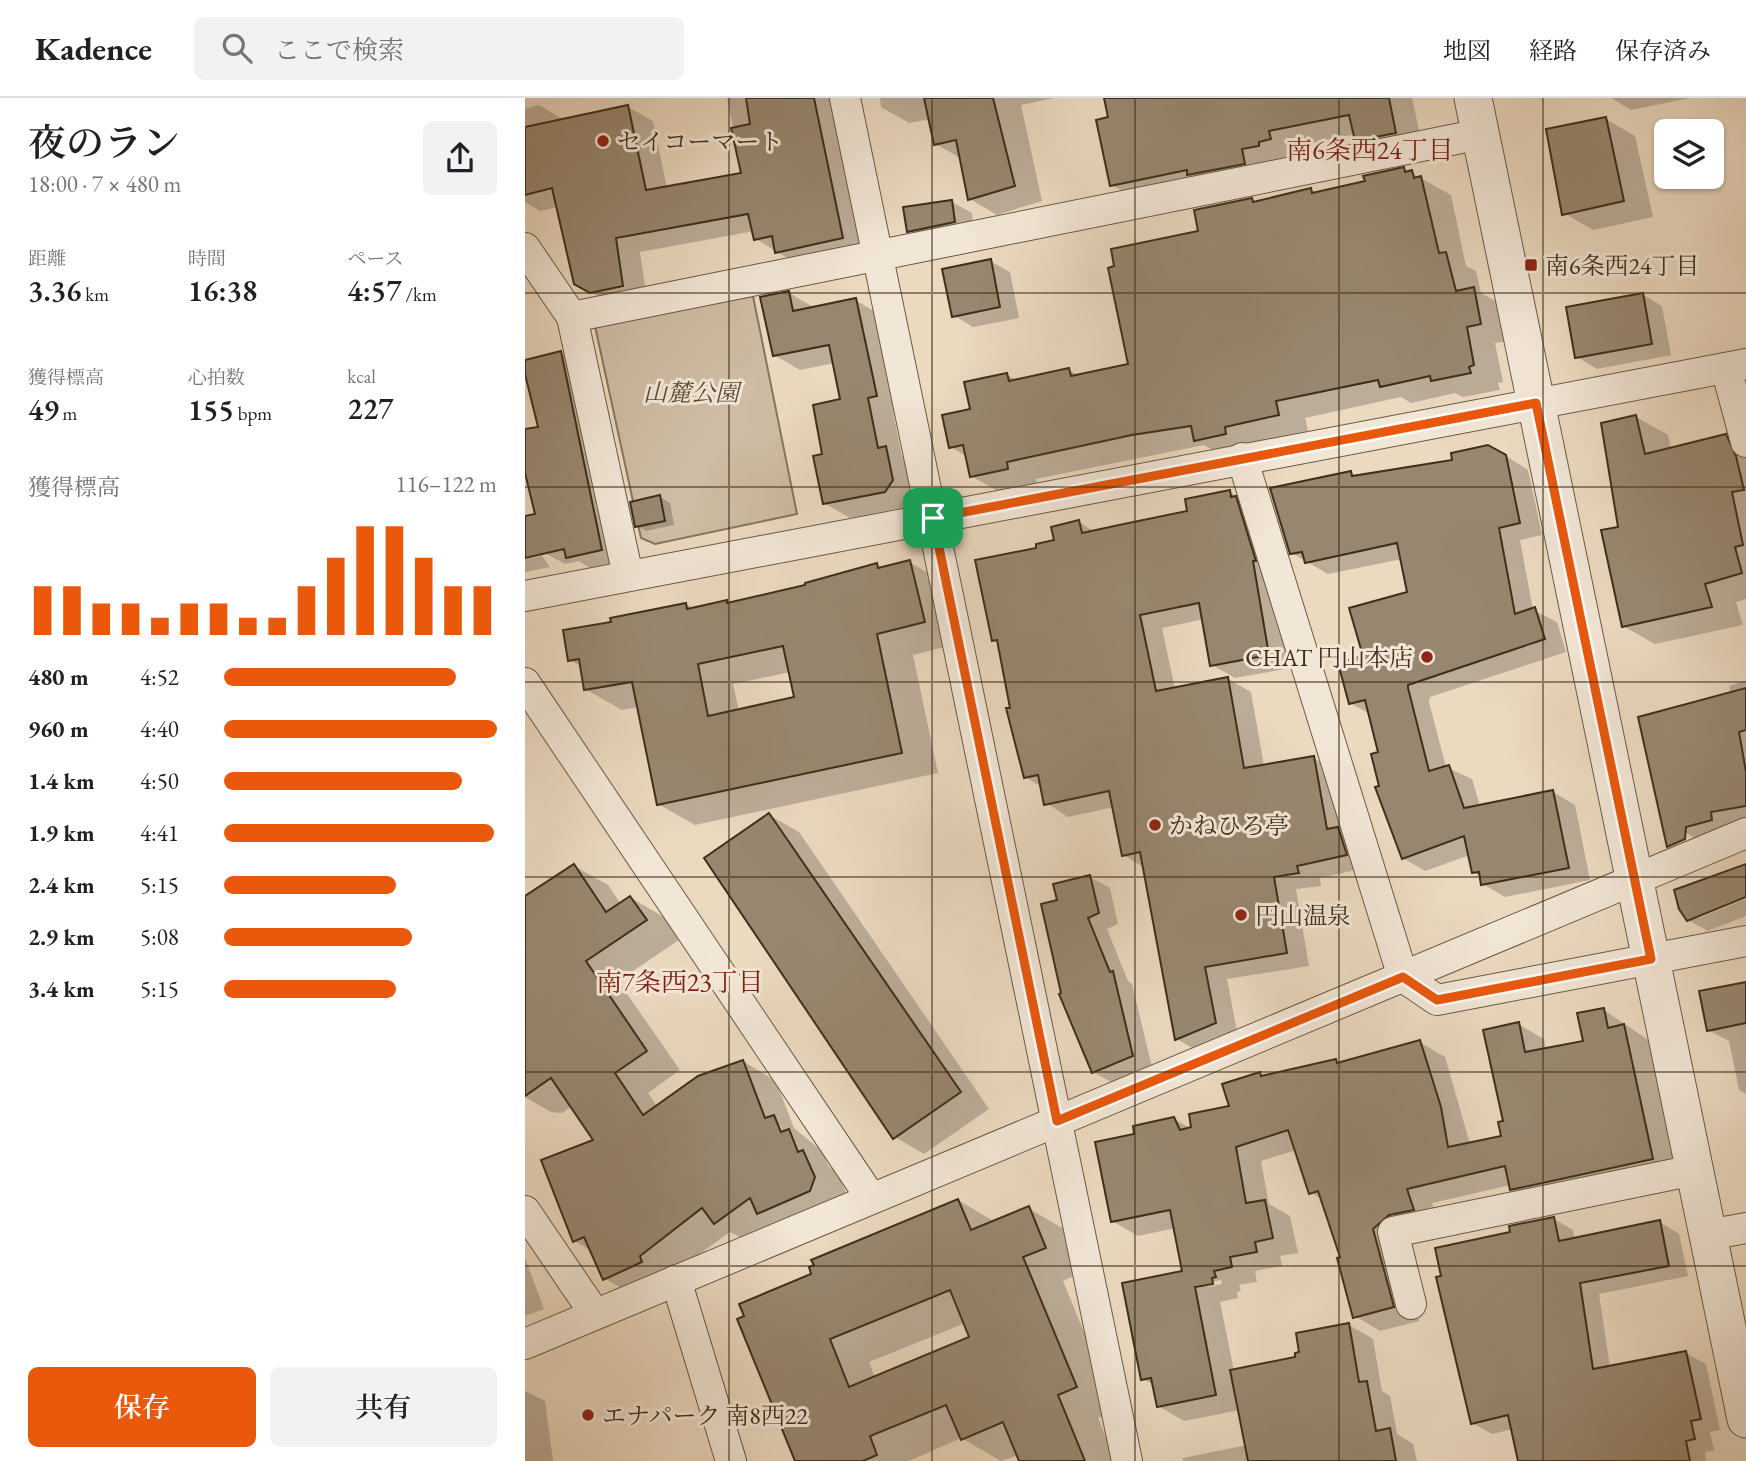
<!DOCTYPE html>
<html lang="ja">
<meta charset="utf-8">
<style>
:root{--surface:#fff;--page:#f2f2f2;--text:#202124;--muted:#757577;--line:#e0e0e0;--accent:#ea580c}
body{margin:0;font-family:"EB Garamond","Noto Serif JP",serif;background:var(--page);color:var(--text);height:100vh;display:flex;flex-direction:column;font-size:26px;white-space:nowrap}
*{box-sizing:border-box;margin:0}
p{font-size:23px;color:var(--muted)}
.icon{flex:none;width:38px;height:38px;fill:none;stroke:currentColor;stroke-width:2;stroke-linecap:round;stroke-linejoin:round}
.map{position:relative;flex:1;overflow:hidden}
.details{display:flex;flex-direction:column;background:var(--surface);width:525px}
.details>*{flex:none}
.fabs{position:absolute;left:1129px;top:21px;display:grid;gap:14px}
.fabs a{display:grid;place-items:center;width:70px;height:70px;border-radius:10px;background:var(--surface);box-shadow:0 2px 5px #0004;font-size:35px}
.pin{position:absolute;display:grid;place-items:center;width:60px;height:60px;color:#fff;margin:-30px;border-radius:14px;box-shadow:0 4px 10px #0006}
.round{display:grid;place-items:center;flex:none;width:74px;height:74px;border-radius:10px;background:var(--page)}
.summary{display:flex;align-items:center;justify-content:space-between;height:119px;padding:0 28px}
h1{font-size:38px;font-weight:600;line-height:52px}
.stats{display:grid;grid-template-columns:repeat(3,1fr);gap:10px;height:119px;padding:7px 28px}
.stats div{display:grid;align-content:center}
.stats b{font-size:30px;font-weight:600}
.stats small{font-size:19px;font-weight:400}
.stats p{font-size:19px}
.chart{height:196px;padding:14px 28px}
.chart p{display:flex;justify-content:space-between}
.chart svg{width:100%;height:126px;margin-top:7px;stroke:var(--accent);stroke-width:6}
.primary-button{display:flex;gap:14px;margin-top:auto;padding:14px 28px}
.primary-button a{flex:1;height:80px;border-radius:10px;background:var(--accent);color:#fff;font-size:28px;font-weight:600;line-height:80px;text-align:center}
.primary-button a+a{background:var(--page);color:var(--text)}
ul{padding:0 28px;list-style:none;font-size:23px}
li{display:grid;grid-template-columns:112px 84px 1fr;align-items:center;height:52px}
li i{height:18px;border-radius:9px;background:var(--accent)}
header{display:flex;align-items:center;gap:42px;box-sizing:border-box;height:98px;padding:0 35px;background:var(--surface);border-bottom:2px solid var(--line)}
header strong{font-size:33px}
nav{display:flex;gap:38px;margin-inline-start:auto;font-size:24px}
.search{width:490px;height:63px;background:var(--page);display:flex;align-items:center;gap:18px;box-sizing:border-box;padding:0 24px;border-radius:10px;color:var(--muted);font-size:26px}
main{display:flex;flex:1;min-height:0}
.map>svg:first-child{display:block}
.green{fill:#cebca4;stroke:#86765f;stroke-width:2}
.shadow{fill:#0003;fill-rule:evenodd}
.building{fill:#988770;stroke:#3f2f1a;stroke-width:2;fill-rule:evenodd}
.lines{fill:none;stroke-linecap:round;stroke-linejoin:round}
.minor-casing{stroke:#6a5a44;stroke-width:32}
.tertiary-casing{stroke:#6a5a44;stroke-width:39}
.minor{stroke:#f2e6d6;stroke-width:30}
.tertiary{stroke:#f2e6d6;stroke-width:37}
.route-casing{stroke:#fff;stroke-width:14}
.route{stroke:#ea580c;stroke-width:9}
.grid{fill:none;stroke:#3f2f1a;stroke-width:2;stroke-opacity:0.55}
.poi-dot{fill:#8f2418;stroke:#f2e6d6;stroke-width:2.5}
.labels{text-anchor:middle;dominant-baseline:central;stroke-width:6;stroke-linejoin:round;paint-order:stroke}
.poi-label{font-size:24px;fill:#3f2f1a;stroke:#f2e6d6;text-anchor:start}
.park-label{font-size:24px;font-style:italic;fill:#5c4b36;stroke:#f2e6d6}
.neighbourhood-label{font-size:26px;fill:#7a1f14;stroke:#f2e6d6}
</style>
<header>
<strong>Kadence</strong>
<div class="search"><svg class="icon" aria-label="search" viewBox="0 0 24 24"><circle cx="10" cy="10" r="6"/><path d="M15 15l6 6"/></svg>ここで検索</div>
<nav><a>地図</a><a>経路</a><a>保存済み</a></nav>
</header>
<main>
<section class="details">
<div class="summary"><div><h1>夜のラン</h1><p>18:00 · 7 × 480 m</p></div><a class="round"><svg class="icon" aria-label="share" viewBox="0 0 24 24"><path d="M12 15V3M7 8l5-5 5 5M5 13v7h14v-7"/></svg></a></div>
<div class="stats">
<div><p>距離</p><b>3.36<small> km</small></b></div>
<div><p>時間</p><b>16:38</b></div>
<div><p>ペース</p><b>4:57<small> /km</small></b></div>
</div>
<div class="stats">
<div><p>獲得標高</p><b>49<small> m</small></b></div>
<div><p>心拍数</p><b>155<small> bpm</small></b></div>
<div><p>kcal</p><b>227</b></div>
</div>
<div class="chart"><p><span>獲得標高</span>116–122 m</p>
<svg viewBox="0 0 160 44" preserveAspectRatio="none"><path d="M5 44V27M15 44V27M25 44V33M35 44V33M45 44V38M55 44V33M65 44V33M75 44V38M85 44V38M95 44V27M105 44V17M115 44V6M125 44V6M135 44V17M145 44V27M155 44V27"/></svg>
</div>
<ul>
<li><b>480 m</b>4:52<i style="width:85%"></i></li>
<li><b>960 m</b>4:40<i style="width:100%"></i></li>
<li><b>1.4 km</b>4:50<i style="width:87%"></i></li>
<li><b>1.9 km</b>4:41<i style="width:99%"></i></li>
<li><b>2.4 km</b>5:15<i style="width:63%"></i></li>
<li><b>2.9 km</b>5:08<i style="width:69%"></i></li>
<li><b>3.4 km</b>5:15<i style="width:63%"></i></li>
</ul>
<div class="primary-button"><a>保存</a><a>共有</a></div>
</section>
<div class="map">
<svg width="1221" height="1363" viewBox="0 0 1221 1363">
<rect width="100%" height="100%" fill="#ebd9c0"/>
<filter id="stains"><feTurbulence type="fractalNoise" baseFrequency=".00286" numOctaves="4"/><feColorMatrix values="0 0 0 0 .2 0 0 0 0 .09 0 0 0 0 .02 0 0 0 .5 -.17"/></filter>
<radialGradient id="worn" r=".72"><stop offset=".6" stop-color="#630" stop-opacity="0"/><stop offset="1" stop-color="#630" stop-opacity=".3"/></radialGradient>
<polygon class="green" points="228,198 272,416 130,446 116,440 70,228"/>
<g class="shadow">
<polygon points="202,0 308,0 343,154 277,169 231,141 229,133 115,154 122,202 92,209 51,185 33,109 15,113 0,104 0,11 14,7 39,22 103,9 128,23 142,90 218,77"/>
<polygon points="355,0 529,0 496,7 517,103 472,117 445,101 437,61 411,46 406,21 384,25 356,9"/>
<polygon points="581,0 887,0 898,50 860,58 832,42 831,36 771,48 773,56 760,59 761,63 614,103 587,87 585,21"/>
<polygon points="1086,0 1165,0 1106,12"/>
<polygon points="1081,21 1110,38 1128,119 1068,132 1039,115"/>
<polygon points="879,71 926,97 941,168 951,173 956,195 979,208 985,243 970,245 978,284 973,285 975,292 938,299 930,295 886,305 876,299 780,320 783,333 728,345 700,359 679,347 511,381 512,387 476,395 446,378 442,359 426,349 447,313 482,277 493,283 544,272 554,278 605,267 675,134 727,102 732,104 786,92 792,96 842,84"/>
<polygon points="427,104 447,115 449,135 404,144 384,133"/>
<polygon points="465,163 485,174 494,220 448,229 428,217"/>
<polygon points="264,195 290,210 330,202 356,217 377,312 368,314 377,359 387,365 393,397 386,408 325,420 299,405 300,358 317,302 310,265 275,272 249,257"/>
<polygon points="1117,196 1137,208 1146,257 1072,271 1052,259"/>
<polygon points="36,255 56,267 96,463 65,470 54,463 40,466 20,455 29,392 0,264"/>
<polygon points="1111,319 1143,337 1146,352 1200,338 1221,350 1221,501 1211,504 1218,527 1130,546 1098,528 1095,430"/>
<polygon points="981,358 1003,372 1017,437 995,442 1008,512 1032,524 1041,554 905,599 904,604 921,669 947,681 955,708 1028,694 1050,707 1065,782 980,799 958,786 957,779 948,774 945,757 900,773 878,760 856,689 855,655 845,616 825,605 840,560 884,495 877,461 803,476 767,455 826,375 833,379"/>
<polygon points="705,394 727,407 750,476 766,570 710,580 687,567 679,521 637,530 650,591 703,581 726,594 739,668 788,660 811,673 844,769 795,780 796,788 771,791 784,868 702,881 713,938 674,954 652,941 620,770 598,757 589,709 543,719 521,705 517,689 500,679 474,545 468,542 513,452 531,444 554,424 570,434 664,414"/>
<polygon points="135,399 145,405 149,427 121,433 112,428"/>
<polygon points="15,455 25,469 0,474 0,461 16,458"/>
<path d="M384 464 421 485 436 545 388 557 413 675 170 727 133 706 114 609 97 612 60 591 57 569 45 562 88 525 161 506 169 511 202 504 205 506 282 489 351 467 358 470ZM266 574 272 601 214 613 208 586Z"/>
<polygon points="1221,583 1221,725 1170,740 1138,722 1169,604 1206,595 1204,588"/>
<polygon points="244,717 274,734 464,1011 399,1056 370,1039"/>
<polygon points="1221,767 1221,797 1172,817 1172,821 1221,801 1221,818 1183,833 1163,822"/>
<path d="M49 768 83 787 96 806 106 800 139 819 154 842 93 883 155 972 123 995 133 1010 218 963 251 983 269 1030 297 1053 304 1069 312 1074 323 1099 267 1135 251 1125 224 1144 205 1134 113 1200 79 1180 67 1153 49 1143 71 1043 47 1008 37 1015 26 1014 0 999V800ZM251 1027H255L261 1042Z"/>
<polygon points="565,779 585,790 593,826 582,831 603,883 607,886 627,969 588,985 568,974 538,896 535,803"/>
<polygon points="1221,885 1221,996 1214,992 1204,943 1183,932"/>
<path d="M1079 912 1125 943 1153 1076 1013 1106 987 1091 986 1087 907 1105 914 1126 873 1146 894 1223 855 1233 830 1218 818 1161 798 1102 785 1094 771 1052 736 1063 744 1106 765 1118 773 1155 755 1158 757 1168 730 1173 732 1184 714 1187 716 1193 712 1194 713 1200 695 1204 709 1273 772 1260 824 1227 848 1241 857 1293 865 1298 872 1336 888 1346 892 1363H658V1360L722 1347 715 1312 659 1323 633 1308 629 1287 618 1281 659 1174 650 1130 613 1138 587 1123 612 1037 649 1021 668 1032 707 1010 735 976 740 979 811 963 816 966 894 944 920 959 945 1046 979 1039 993 926 1019 941 1021 951 1060 944ZM696 1182 697 1186 682 1189V1185Z"/>
<path d="M433 1102 470 1124 503 1110 544 1134 560 1173 538 1183 591 1312 573 1320 590 1363H496L494 1357 476 1363 436 1340 384 1363H272L289 1177ZM440 1225 446 1240 350 1280 344 1264Z"/>
<polygon points="1029,1121 1048,1132 1050,1142 1135,1124 1154,1136 1163,1178 1074,1196 1085,1269 1161,1255 1181,1266 1195,1332 1185,1334 1189,1352 1180,1354 1181,1363 995,1363 988,1331 967,1336 947,1325 987,1135"/>
<polygon points="0,1160 19,1211 0,1218"/>
<polygon points="0,1293 20,1303 28,1363 0,1363"/>
</g>
<g class="building">
<polygon points="221,0 289,0 318,140 250,155 247,138 229,142 223,116 91,140 98,188 65,195 49,186 27,90 0,97 0,29 103,7 121,92 216,75 206,30 225,26"/>
<polygon points="399,0 468,0 490,88 443,102 431,42 409,47"/>
<polygon points="579,0 864,0 871,35 830,43 824,17 744,33 746,41 734,44 734,48 717,51 720,66 662,77 662,72 585,88 571,22 583,19"/>
<polygon points="1081,19 1099,103 1037,117 1021,31"/>
<polygon points="879,69 880,74 887,72 889,80 896,78 914,155 921,154 931,193 949,189 956,226 942,229 949,267 944,269 946,275 906,283 905,278 855,289 853,282 751,303 754,317 700,329 701,336 669,343 666,328 607,337 482,364 483,371 445,379 438,347 424,350 417,317 445,311 439,284 482,275 484,283 544,270 546,278 603,266 583,170 589,168 586,151 673,133 669,112 727,100 728,104 786,90 787,95 840,83 838,78"/>
<polygon points="427,102 430,124 382,134 378,109"/>
<polygon points="466,161 475,209 427,219 417,171"/>
<polygon points="264,193 268,213 331,200 352,298 343,300 353,350 361,348 368,382 360,394 298,406 288,358 297,356 288,307 315,301 304,247 248,258 235,199"/>
<polygon points="1118,195 1127,246 1050,260 1041,209"/>
<polygon points="36,253 77,452 41,460 39,451 0,460 0,418 10,416 0,375 0,331 13,329 0,276 0,262"/>
<polygon points="1111,317 1120,356 1201,336 1211,358 1219,392 1207,394 1218,447 1210,449 1217,475 1180,486 1187,509 1097,529 1076,432 1093,429 1076,325"/>
<polygon points="963,347 981,357 995,425 974,430 990,516 1010,509 1020,541 883,587 883,590 904,673 924,667 939,710 1028,692 1044,770 956,787 954,774 947,775 939,738 877,761 850,689 854,688 846,656 853,654 840,602 824,606 813,565 838,558 824,510 882,494 872,445 780,465 777,454 765,456 745,390 826,373 827,378 927,362 926,355"/>
<polygon points="705,392 706,399 711,398 731,463 728,463 744,557 685,568 674,505 615,517 631,593 703,579 719,670 789,658 802,731 813,729 822,757 772,768 774,775 749,779 762,855 680,869 691,925 650,942 615,754 597,758 584,693 519,707 513,677 499,680 481,610 485,610 472,542 467,543 450,462 511,450 511,446 529,442 526,429 554,422 557,435 594,427 662,413 660,401"/>
<polygon points="135,397 140,423 110,429 105,404"/>
<path d="M385 462 400 524 352 536 377 655 132 707 107 584 59 592 54 561 43 563 38 532 86 524 85 520 161 505 162 511 202 502V505L280 487V485L352 465 353 470ZM258 548 269 599 183 618 173 566Z"/>
<polygon points="1221,590 1221,632 1214,634 1221,674 1221,708 1186,714 1187,722 1161,729 1160,741 1142,749 1113,619"/>
<polygon points="244,715 436,994 368,1041 179,760"/>
<polygon points="49,766 81,814 105,798 122,822 61,863 122,953 90,975 118,1017 173,978 218,962 240,1020 249,1017 256,1034 264,1031 273,1054 278,1052 290,1079 285,1093 232,1116 225,1100 189,1126 177,1110 115,1158 117,1164 78,1182 59,1139 48,1144 16,1062 68,1042 26,980 0,998 0,798"/>
<polygon points="1221,766 1221,799 1162,823 1154,811 1149,792"/>
<polygon points="565,777 574,815 563,820 585,874 588,873 608,958 567,975 534,896 536,895 516,806 532,802 528,786"/>
<polygon points="1221,884 1221,925 1182,933 1174,893"/>
<polygon points="1079,910 1083,930 1099,926 1128,1061 985,1092 980,1068 882,1091 889,1112 864,1117 848,1131 869,1209 828,1220 812,1160 815,1159 793,1093 784,1096 763,1032 711,1049 721,1105 740,1102 748,1140 730,1144 732,1154 705,1159 707,1169 689,1173 691,1179 687,1180 688,1186 670,1189 691,1297 632,1309 626,1280 616,1282 597,1185 657,1173 645,1112 586,1124 570,1044 609,1036 608,1028 649,1019 655,1032 666,1029 664,1016 704,1008 697,986 735,974 736,978 811,961 812,965 895,942 916,1009 923,1049 976,1038 973,1024 978,1023 958,932 994,924 1000,954 1058,943 1052,915"/>
<path d="M433 1101 446 1132 504 1108 521 1150 498 1159 552 1289 533 1297 560 1363H494L478 1324 436 1342 421 1307 345 1338 352 1357 338 1363H270L212 1221 219 1218 214 1206 286 1176 284 1169 289 1167 286 1162ZM425 1192 444 1239 324 1289 305 1241Z"/>
<polygon points="1029,1119 1034,1143 1135,1122 1144,1168 1055,1185 1068,1271 1161,1253 1176,1321 1166,1323 1170,1341 1161,1343 1165,1363 993,1363 983,1317 946,1326 911,1179 916,1178 910,1150 985,1134 984,1128"/>
<polygon points="824,1225 834,1284 842,1283 851,1333 865,1330 871,1363 723,1363 705,1272 770,1259 770,1255 774,1254 771,1235"/>
</g>
<g class="lines">
<g class="minor-casing">
<g id="minor">
<polyline points="320,0 602,1363"/>
<polyline points="0,150 47,219 103,478"/>
<polyline points="47,219 956,36"/>
<polyline points="1201,270 1221,344"/>
<polyline points="717,360 878,879 912,902 1221,843"/>
<polyline points="0,498 1221,266"/>
<polyline points="0,585 346,1100"/>
<polyline points="0,1113 70,1216"/>
<polyline points="1183,1137 1221,1130"/>
<polyline points="151,1182 206,1363"/>
<polyline points="886,1206 868,1134 1169,1072"/>
<polyline points="0,1246 1221,735"/>
</g>
</g>
<g class="tertiary-casing">
<polyline id="tertiary" points="948,0 1221,1321"/>
</g>
<use href="#minor" class="minor"/>
<use href="#tertiary" class="tertiary"/>
</g>
<g class="lines">
<g class="route-casing">
<polygon id="route" points="1011,305 1126,861 912,902 878,879 532,1023 408,420"/>
</g>
<use href="#route" class="route"/>
</g>
<path class="grid" d="M204 0V1363M407 0V1363M610 0V1363M814 0V1363M1018 0V1363M0 195H1221M0 389H1221M0 584H1221M0 779H1221M0 974H1221M0 1168H1221"/>
<g class="poi-dot">
<circle cx="78" cy="43" r="7"/>
<rect x="999" y="160" width="14" height="14" rx="3.5"/>
<circle cx="902" cy="559" r="7"/>
<circle cx="630" cy="727" r="7"/>
<circle cx="716" cy="817" r="7"/>
<circle cx="63" cy="1317" r="7"/>
</g>
<g class="labels">
<g class="poi-label">
<text x="92" y="43">セイコーマート</text>
<text x="1020" y="167">南6条西24丁目</text>
<text x="888" y="559" text-anchor="end">CHAT 円山本店</text>
<text x="644" y="727">かねひろ亭</text>
<text x="730" y="817">円山温泉</text>
<text x="77" y="1317">エナパーク 南8西22</text>
</g>
<g class="park-label">
<text x="166" y="294">山麓公園</text>
</g>
<g class="neighbourhood-label">
<text x="845" y="52">南6条西24丁目</text>
<text x="155" y="884">南7条西23丁目</text>
</g>
</g>
<rect width="100%" height="100%" filter="url(#stains)"/>
<rect width="100%" height="100%" fill="url(#worn)"/>
</svg>
<div class="fabs">
<a><svg class="icon" aria-label="layers" viewBox="0 0 24 24"><path d="M12 4l9 5-9 5-9-5zM3 14l9 5 9-5"/></svg></a>
</div>
<div class="pin" style="left:408px;top:420px;background:#1e9e55"><svg class="icon" aria-label="arrive" viewBox="0 0 24 24"><path d="M6 21V4h12l-3 4 3 4H6"/></svg></div>
</div>
</main>
